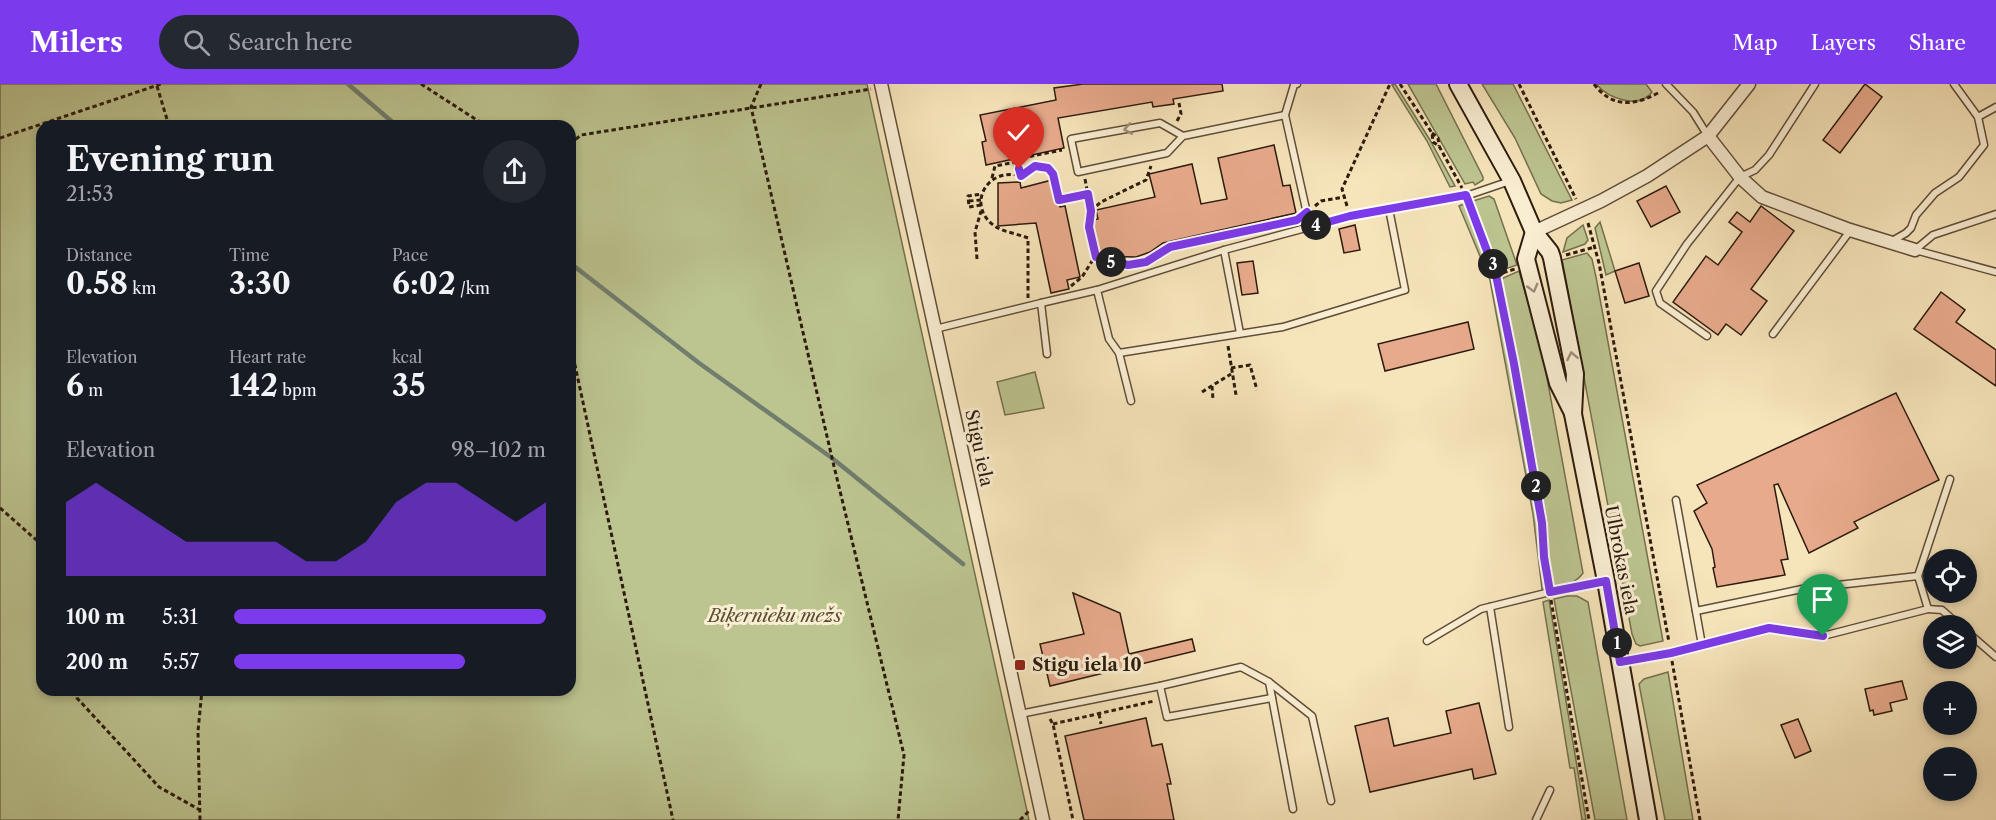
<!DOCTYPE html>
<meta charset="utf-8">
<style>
:root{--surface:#171b24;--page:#242831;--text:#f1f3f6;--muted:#9ea1a6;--accent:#7c3aed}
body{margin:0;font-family:"Libre Caslon Text",serif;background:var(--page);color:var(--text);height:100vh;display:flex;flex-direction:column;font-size:22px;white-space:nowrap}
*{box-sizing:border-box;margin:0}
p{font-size:20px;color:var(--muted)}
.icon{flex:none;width:33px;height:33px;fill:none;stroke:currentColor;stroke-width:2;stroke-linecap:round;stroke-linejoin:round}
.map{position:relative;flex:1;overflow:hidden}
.details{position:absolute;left:36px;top:36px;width:540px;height:576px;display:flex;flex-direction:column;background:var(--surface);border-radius:18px;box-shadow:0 3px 9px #0003}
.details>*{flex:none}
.fabs{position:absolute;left:1923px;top:465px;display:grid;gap:12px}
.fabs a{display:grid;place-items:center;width:54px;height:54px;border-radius:50%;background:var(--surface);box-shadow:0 3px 9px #0003;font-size:30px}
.pin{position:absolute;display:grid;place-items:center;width:51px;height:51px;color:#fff;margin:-62px -26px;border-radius:50% 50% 50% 0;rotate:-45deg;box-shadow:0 0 6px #0007}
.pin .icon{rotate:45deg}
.km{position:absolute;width:30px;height:30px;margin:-15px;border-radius:50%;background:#222;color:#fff;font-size:16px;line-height:30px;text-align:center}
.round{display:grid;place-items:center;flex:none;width:63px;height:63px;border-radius:32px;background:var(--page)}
.headline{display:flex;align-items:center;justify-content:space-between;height:102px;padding:0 30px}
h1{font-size:33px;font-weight:800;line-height:45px}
.figures{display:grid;grid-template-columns:repeat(3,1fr);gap:9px;height:102px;padding:6px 30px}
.figures div{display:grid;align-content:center}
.figures b{font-size:30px;font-weight:800}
.figures small{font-size:16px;font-weight:400}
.figures p{font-size:16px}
.chart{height:168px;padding:12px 30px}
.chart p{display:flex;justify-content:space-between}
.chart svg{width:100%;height:108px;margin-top:6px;fill:var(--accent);opacity:.7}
ul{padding:0 30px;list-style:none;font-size:20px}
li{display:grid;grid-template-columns:96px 72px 1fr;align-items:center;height:45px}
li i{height:15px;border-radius:8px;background:var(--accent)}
header{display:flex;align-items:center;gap:36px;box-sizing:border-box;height:84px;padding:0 30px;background:var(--accent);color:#fff}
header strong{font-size:28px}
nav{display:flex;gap:33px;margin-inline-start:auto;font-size:21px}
.search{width:420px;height:54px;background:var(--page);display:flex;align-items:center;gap:15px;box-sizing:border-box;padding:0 21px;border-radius:33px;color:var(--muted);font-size:22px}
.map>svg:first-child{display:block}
.green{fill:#bcc490;stroke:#75704e;stroke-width:1.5;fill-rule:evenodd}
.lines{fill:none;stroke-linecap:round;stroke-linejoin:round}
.stream{stroke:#717d6d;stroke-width:4.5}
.building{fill:#e7aa8c;stroke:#2e1b0d;stroke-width:1.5}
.service-casing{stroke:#604d38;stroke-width:9}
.minor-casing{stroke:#604d38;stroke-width:15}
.secondary-casing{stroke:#2e1b0d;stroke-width:20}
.path{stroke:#2e1b0d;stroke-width:3;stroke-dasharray:4.5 3;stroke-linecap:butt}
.service{stroke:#f9edd2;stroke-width:6}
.minor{stroke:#f9edd2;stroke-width:12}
.secondary{stroke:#f9edd2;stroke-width:16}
.oneway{stroke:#9e8e79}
.route-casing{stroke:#fff;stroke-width:12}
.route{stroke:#7c3aed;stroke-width:8}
.poi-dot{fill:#8f2418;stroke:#f9edd2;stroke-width:2}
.labels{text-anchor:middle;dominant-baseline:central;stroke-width:6;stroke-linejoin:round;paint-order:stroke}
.street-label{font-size:18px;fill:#2e1b0d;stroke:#f9edd2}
.park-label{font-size:18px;font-style:italic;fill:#594e34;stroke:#f9edd2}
.poi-label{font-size:18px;font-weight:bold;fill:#2e1b0d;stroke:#f9edd2;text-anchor:start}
</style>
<header>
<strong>Milers</strong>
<div class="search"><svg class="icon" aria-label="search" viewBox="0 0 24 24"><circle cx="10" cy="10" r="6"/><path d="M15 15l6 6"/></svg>Search here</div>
<nav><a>Map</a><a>Layers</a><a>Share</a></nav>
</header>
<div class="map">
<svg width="1996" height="736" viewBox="0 0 1996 736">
<rect width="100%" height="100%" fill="#f6e4ba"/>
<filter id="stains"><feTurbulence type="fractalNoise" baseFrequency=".00333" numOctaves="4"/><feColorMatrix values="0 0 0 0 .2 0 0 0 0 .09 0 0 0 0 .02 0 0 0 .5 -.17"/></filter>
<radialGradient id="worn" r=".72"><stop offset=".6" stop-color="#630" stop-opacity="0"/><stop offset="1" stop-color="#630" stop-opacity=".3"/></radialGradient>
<g class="green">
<path d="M0 0H867L1029 736H0ZM42 42H570V606H42Z"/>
<polygon points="1395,0 1430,56 1455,102 1450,103 1427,57 1392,1"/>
<polygon points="1408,0 1436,0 1483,93 1483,96 1475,101 1473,98 1465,100"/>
<polygon points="1482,0 1513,0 1572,116 1561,119 1552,117 1541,110 1515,54"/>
<path d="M1596 0H1646L1652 8C1639 26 1608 14 1596 0Z"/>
<polygon points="1489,112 1494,115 1517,181 1505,185 1498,182 1473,117"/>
<polygon points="1464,120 1493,195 1539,438 1540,472 1544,504 1542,505 1533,430 1490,196 1459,122"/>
<polygon points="1600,138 1615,187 1606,191 1595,144"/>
<polygon points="1583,141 1588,156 1585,160 1563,168 1567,154"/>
<polygon points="1587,169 1592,175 1596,193 1663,557 1640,562 1636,560 1632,550 1562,176"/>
<path d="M1519 187 1542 267 1583 489C1575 500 1566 501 1552 503L1548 472 1547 438 1526 320 1501 199 1503 194Z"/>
<polygon points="1035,288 1044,324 1005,331 997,298"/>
<polygon points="1567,512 1577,512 1588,518 1627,736 1595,736 1554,515"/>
<polygon points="1549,516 1586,736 1582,736 1574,684 1570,684 1543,518"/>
<polygon points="1668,588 1693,736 1665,736 1639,600 1644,595"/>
</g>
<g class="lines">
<g class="stream">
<polyline points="348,0 397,42"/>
<polyline points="570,179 699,279 832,374 963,480"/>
</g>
</g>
<g class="building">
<polygon points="1083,0 1222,0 1223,7 1173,15 1174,20 1153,23 1152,18 1058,34 1064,64 986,81 982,58 986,57 980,31 1056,16 1054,4"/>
<polygon points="1865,0 1882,13 1840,69 1823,56"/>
<polygon points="1274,61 1283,102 1290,101 1296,129 1163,159 1150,168 1136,173 1099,172 1092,136 1098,135 1096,126 1155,113 1149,90 1192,80 1201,120 1227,115 1218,74"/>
<polygon points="1052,96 1060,123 1065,122 1080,193 1067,196 1069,205 1051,209 1036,139 998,142 998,99 1020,98 1021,104"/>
<polygon points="1666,102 1680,128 1651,143 1637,117"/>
<polygon points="1761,122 1794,147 1751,205 1767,217 1741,251 1726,240 1718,251 1673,218 1706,172 1718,181 1742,148 1729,138 1737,128 1750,138"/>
<polygon points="1355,141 1360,166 1344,169 1339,145"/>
<polygon points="1253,177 1258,209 1242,211 1237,179"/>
<polygon points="1639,179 1649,212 1625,219 1615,187"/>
<polygon points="1941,208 1965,226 1956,238 1996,266 1996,302 1914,245"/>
<polygon points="1468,238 1474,265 1385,287 1378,260"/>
<polygon points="1896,309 1939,396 1854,438 1858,444 1809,469 1778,400 1774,401 1788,475 1781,476 1785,491 1717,503 1713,484 1715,483 1712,465 1694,427 1707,419 1697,401"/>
<polygon points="1073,509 1120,529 1129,570 1192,555 1195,567 1050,602 1040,560 1084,550"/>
<polygon points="1902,597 1907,615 1890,619 1892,627 1874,631 1873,626 1870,627 1865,605"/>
<polygon points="1479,619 1496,690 1474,695 1472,685 1370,708 1355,642 1388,634 1394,662 1451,649 1446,627"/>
<polygon points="1146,634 1152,662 1162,660 1171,700 1167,700 1174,736 1084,736 1065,652"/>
<polygon points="1798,635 1811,667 1795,674 1781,641"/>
</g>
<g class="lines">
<g class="service-casing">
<g id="service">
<polyline points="1666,0 1693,28 1708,52"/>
<polyline points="1285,31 1294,1 1297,0"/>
<polyline points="1978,33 1996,23"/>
<polyline points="1183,52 1160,39 1071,55 1078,88 1167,69 1183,52 1285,31 1310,143"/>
<polyline points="1892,157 1906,149 1911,144 1916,131 1935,109 1959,93 1984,61 1978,33 1954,0"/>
<polyline points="1224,166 1240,249"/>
<polyline points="1915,166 1933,151 1996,130"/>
<polyline points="1915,166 1996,188"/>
<polyline points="1097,206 1109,255 1119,269 1131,317"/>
<polyline points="1041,219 1097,206 1224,166 1350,132 1466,112 1510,97"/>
<polyline points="935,245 1041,219 1047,270"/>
<polyline points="1773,250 1850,147"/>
<polyline points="1707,252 1660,219 1656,207 1687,160 1740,93 1755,86 1769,71 1815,0"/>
<polyline points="1119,269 1283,243 1405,206 1389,125"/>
<polyline points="1676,416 1702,561"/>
<polyline points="1490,523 1509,643"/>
<polyline points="1928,525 1942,526 1960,542"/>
<polyline points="1696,527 1802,505 1918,492"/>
<polyline points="1966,547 1996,573"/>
<polyline points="1427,557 1481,525 1550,508 1605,497"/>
<polyline points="1621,578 1671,569 1769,544 1823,552 1928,525 1918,492 1950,395"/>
<polyline points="1269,598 1293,725"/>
<polyline points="1160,602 1167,633 1272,614"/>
<polyline points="1020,630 1160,602 1241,583 1269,598 1312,632 1331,717"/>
<polyline points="1536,736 1550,706"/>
</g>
</g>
<g class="minor-casing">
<g id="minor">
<polyline points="881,0 1043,736"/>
<polyline points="1708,52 1740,93 1762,113 1850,146 1915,166"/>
<polyline points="1534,148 1601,117 1647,92 1708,52 1749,0"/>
</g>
</g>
<g class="secondary-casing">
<g id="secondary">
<polyline points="1458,0 1512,97 1534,148 1550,168 1552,174 1575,290 1573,330 1606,497 1648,736"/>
<polyline points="1534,148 1526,175 1558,299 1573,329"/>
</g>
</g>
<g class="path">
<polyline points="421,0 486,42"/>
<polyline points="761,0 751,23 832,374 904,671 898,736"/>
<polyline points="1400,0 1432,49 1433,58 1439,62 1462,104"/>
<polyline points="1519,0 1576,115"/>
<path d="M1594 0C1612 24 1634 22 1658 9"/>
<polyline points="157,2 169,42"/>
<polyline points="1177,37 1181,30 1179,19"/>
<polyline points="1432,49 1438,54 1439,62"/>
<polyline points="0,54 161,0"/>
<polyline points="570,60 581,51 871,5"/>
<polyline points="1016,78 1022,74 1062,66"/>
<polyline points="992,94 995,82 1016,78 1021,90"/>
<polyline points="1085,95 1091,127 1089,143 1096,173"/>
<polyline points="969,117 981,116"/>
<polyline points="981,121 969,123 968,112 982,110"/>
<polyline points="1470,121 1496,191 1514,280 1542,439 1544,473 1548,498"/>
<polyline points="1315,122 1321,117 1344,113"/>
<polyline points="1347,122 1342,105 1390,0"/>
<polyline points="1091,127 1101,118 1146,96 1151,82"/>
<polyline points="1588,139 1599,179 1669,558"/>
<polyline points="1566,171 1595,163"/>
<polyline points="977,175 975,148 981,127"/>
<polyline points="1496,191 1515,185"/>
<polyline points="1071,202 1082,193 1094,174 1098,172 1107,177 1128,181 1146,178 1170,163 1266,142"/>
<path d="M1028 214V154C1018 150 1005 148 996 143 965 123 986 82 1021 92 1048 68 1053 93 1059 116L1088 110"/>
<polyline points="570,258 673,736"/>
<polyline points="1228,262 1236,311"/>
<polyline points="1231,284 1250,281 1257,306"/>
<polyline points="1212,302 1213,316"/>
<polyline points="1202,308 1231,290"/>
<polyline points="0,424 42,461"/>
<polyline points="1551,516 1589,736"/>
<polyline points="1672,577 1700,736"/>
<polyline points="76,606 77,614 159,703 200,726"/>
<polyline points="1099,630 1101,640"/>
<polyline points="1050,635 1053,640 1073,736"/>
<polyline points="1053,640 1154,617"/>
<polyline points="200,736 198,647 202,606"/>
<polyline points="1020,736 1029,727"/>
</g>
<use href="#service" class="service"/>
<use href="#minor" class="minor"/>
<use href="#secondary" class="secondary"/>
</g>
<defs><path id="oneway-chevron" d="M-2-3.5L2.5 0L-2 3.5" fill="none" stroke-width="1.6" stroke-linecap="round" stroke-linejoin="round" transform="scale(1.5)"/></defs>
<g class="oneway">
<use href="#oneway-chevron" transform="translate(1128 45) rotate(170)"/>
<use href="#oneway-chevron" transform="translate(1533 204) rotate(75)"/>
<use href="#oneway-chevron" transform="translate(1572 272) rotate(-101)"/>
</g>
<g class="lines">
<g class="route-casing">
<polyline id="route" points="1019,85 1021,92 1035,82 1048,84 1053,90 1059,116 1088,110 1091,127 1089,143 1096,173 1128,181 1146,178 1170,163 1297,136 1307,128 1310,143 1350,132 1466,111 1496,191 1514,280 1542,439 1544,473 1550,508 1606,497 1620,578 1671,569 1769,544 1823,552"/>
</g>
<use href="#route" class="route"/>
</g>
<rect class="poi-dot" x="1014" y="575" width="12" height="12" rx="3"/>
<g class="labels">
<g class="street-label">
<text transform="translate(979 364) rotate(78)">Stigu iela</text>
<text transform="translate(1621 476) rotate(79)">Ulbrokas iela</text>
</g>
<g class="park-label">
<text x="775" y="532">Biķernieku mežs</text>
</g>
<g class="poi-label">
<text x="1032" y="581">Stigu iela 10</text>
</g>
</g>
<rect width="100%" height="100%" filter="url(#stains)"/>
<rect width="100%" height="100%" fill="url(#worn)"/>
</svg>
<div class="fabs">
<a><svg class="icon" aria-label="locate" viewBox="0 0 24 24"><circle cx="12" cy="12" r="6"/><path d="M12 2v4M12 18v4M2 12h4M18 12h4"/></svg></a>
<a><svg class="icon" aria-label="layers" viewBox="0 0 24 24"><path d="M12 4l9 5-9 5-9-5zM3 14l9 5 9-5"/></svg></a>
<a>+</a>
<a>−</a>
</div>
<div class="pin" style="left:1823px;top:552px;background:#1e9e55"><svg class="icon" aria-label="arrive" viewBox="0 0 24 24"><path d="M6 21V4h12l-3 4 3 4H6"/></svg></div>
<div class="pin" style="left:1019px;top:85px;background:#d93025"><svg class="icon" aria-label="check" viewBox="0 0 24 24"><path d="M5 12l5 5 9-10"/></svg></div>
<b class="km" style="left:1617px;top:559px">1</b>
<b class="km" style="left:1536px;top:402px">2</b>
<b class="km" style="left:1493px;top:180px">3</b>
<b class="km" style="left:1316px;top:141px">4</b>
<b class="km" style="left:1111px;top:178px">5</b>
<section class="details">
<div class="headline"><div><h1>Evening run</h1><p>21:53</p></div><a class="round"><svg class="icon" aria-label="share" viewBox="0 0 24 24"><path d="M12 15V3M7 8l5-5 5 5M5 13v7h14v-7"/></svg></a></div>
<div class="figures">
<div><p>Distance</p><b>0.58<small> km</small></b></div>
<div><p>Time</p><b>3:30</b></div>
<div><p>Pace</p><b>6:02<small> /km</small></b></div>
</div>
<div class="figures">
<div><p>Elevation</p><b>6<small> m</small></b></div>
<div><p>Heart rate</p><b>142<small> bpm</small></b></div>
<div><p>kcal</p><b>35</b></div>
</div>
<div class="chart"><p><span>Elevation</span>98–102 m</p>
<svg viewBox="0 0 160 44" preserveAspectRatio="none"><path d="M0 44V14L10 6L20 14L30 22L40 30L50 30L60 30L70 30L80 38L90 38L100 30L110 14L120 6L130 6L140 14L150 22L160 14V44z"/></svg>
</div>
<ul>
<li><b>100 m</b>5:31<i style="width:100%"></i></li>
<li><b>200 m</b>5:57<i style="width:74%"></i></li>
</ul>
</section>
</div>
